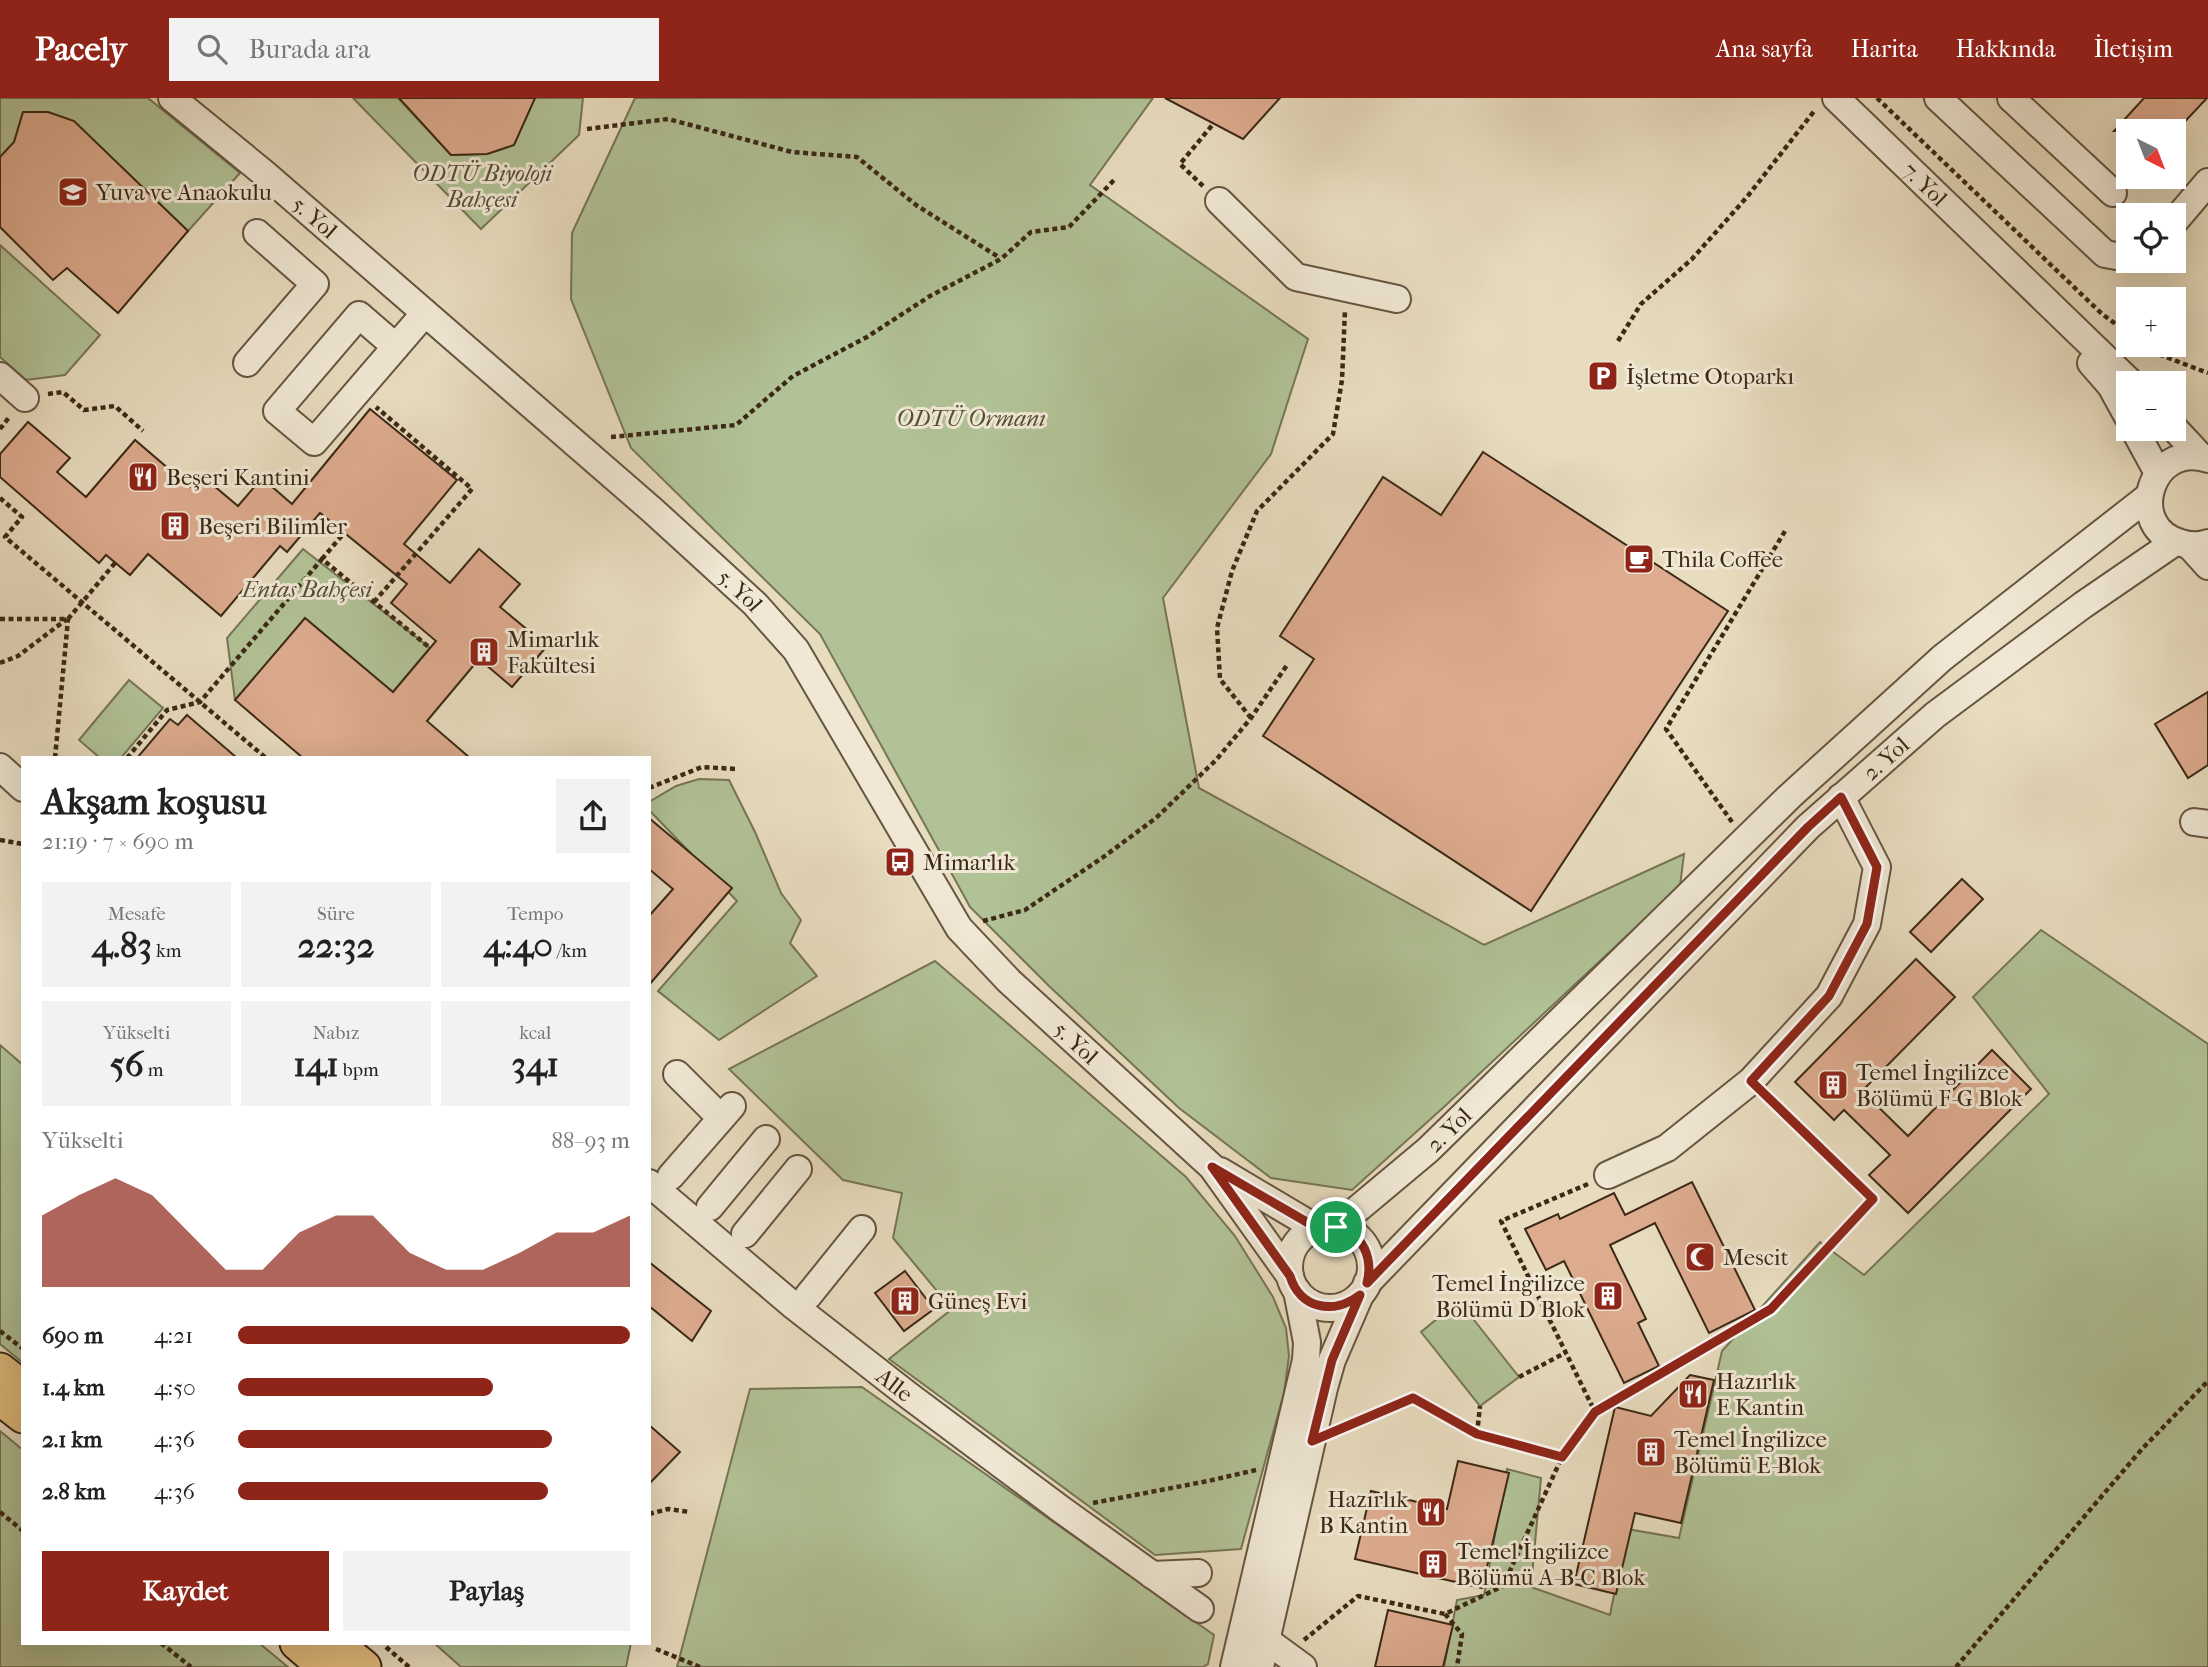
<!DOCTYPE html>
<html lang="tr">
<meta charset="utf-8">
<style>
:root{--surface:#fff;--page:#f2f2f2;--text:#222;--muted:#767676;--accent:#8f2418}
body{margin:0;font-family:"IM FELL French Canon",serif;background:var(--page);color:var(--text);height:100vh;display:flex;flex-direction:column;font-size:26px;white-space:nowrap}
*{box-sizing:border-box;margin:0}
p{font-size:23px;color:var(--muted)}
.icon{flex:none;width:38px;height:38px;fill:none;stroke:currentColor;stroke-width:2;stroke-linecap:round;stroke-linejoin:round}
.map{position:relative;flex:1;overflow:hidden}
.sheet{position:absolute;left:21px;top:658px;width:630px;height:889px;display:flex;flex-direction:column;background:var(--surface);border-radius:0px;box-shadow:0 7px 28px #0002}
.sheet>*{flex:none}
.needle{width:46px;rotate:138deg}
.fabs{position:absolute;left:2116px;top:21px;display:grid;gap:14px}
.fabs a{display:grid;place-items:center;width:70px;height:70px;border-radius:0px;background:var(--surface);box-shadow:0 7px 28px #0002;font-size:35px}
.pin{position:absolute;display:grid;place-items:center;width:60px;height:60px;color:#fff;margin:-30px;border:4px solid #fff;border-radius:50%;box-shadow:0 2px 7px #0007}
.round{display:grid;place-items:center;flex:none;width:74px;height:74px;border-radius:0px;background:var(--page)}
.summary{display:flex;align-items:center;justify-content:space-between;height:119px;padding:0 21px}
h1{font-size:38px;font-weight:800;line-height:52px}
.figures{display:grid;grid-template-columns:repeat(3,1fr);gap:10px;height:119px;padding:7px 21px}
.figures div{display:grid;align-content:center;border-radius:0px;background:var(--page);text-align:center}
.figures b{font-size:35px;font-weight:800}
.figures small{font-size:19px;font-weight:400}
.figures p{font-size:19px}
.chart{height:196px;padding:14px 21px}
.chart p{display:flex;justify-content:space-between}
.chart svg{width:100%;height:126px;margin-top:7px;fill:var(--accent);opacity:.7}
.cta{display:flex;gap:14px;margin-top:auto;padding:14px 21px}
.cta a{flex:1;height:80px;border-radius:0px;background:var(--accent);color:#fff;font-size:28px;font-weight:800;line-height:80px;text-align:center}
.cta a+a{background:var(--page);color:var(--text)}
ul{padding:0 21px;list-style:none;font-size:23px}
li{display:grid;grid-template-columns:112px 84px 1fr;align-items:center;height:52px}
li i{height:18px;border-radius:9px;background:var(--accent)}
header{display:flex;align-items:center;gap:42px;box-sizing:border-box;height:98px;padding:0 35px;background:var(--accent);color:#fff}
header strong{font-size:33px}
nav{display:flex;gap:38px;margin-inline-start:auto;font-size:24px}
.search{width:490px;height:63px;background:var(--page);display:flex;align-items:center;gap:18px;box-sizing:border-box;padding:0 24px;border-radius:0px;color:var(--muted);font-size:26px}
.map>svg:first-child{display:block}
.green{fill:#b1c296;stroke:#767556;stroke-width:2}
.building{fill:#ddab8e;stroke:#3b2816;stroke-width:2}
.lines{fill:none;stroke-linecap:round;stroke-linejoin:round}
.minor-casing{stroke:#665540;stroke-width:30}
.major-casing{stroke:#3b2816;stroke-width:37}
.path{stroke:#3b2816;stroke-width:4.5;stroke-dasharray:5 3.5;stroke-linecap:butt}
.minor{stroke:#f0e8d5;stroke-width:26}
.major{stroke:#e4be80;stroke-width:33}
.route-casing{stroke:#fff;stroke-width:14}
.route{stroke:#8f2418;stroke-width:9}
.labels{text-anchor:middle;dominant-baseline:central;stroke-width:6;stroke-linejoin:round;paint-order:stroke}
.park-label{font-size:23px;font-style:italic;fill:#584e36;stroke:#f0e8d5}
.street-label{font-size:23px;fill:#3b2816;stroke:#f0e8d5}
.poi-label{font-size:23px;fill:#3b2816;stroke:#f0e8d5;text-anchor:start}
</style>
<header>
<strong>Pacely</strong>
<div class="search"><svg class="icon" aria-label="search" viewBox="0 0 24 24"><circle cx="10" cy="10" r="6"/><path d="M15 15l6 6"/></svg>Burada ara</div>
<nav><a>Ana sayfa</a><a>Harita</a><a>Hakkında</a><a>İletişim</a></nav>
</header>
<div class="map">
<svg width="2208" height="1569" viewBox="0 0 2208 1569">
<rect width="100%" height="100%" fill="#e8dcbf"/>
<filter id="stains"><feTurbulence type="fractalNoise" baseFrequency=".00286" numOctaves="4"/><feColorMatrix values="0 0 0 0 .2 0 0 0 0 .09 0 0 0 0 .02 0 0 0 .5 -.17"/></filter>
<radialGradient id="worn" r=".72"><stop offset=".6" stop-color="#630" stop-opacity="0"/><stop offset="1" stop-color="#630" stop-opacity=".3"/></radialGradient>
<g class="green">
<polygon points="0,0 148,0 240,75 188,133 74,23 48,14 23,14 14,44 0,59"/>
<polygon points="353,0 398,0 451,57 487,56 514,47 531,9 530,0 583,0 579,37 481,131"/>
<polygon points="635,0 1153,0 1090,87 1308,241 1271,356 1163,500 1199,690 1484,847 1684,756 1680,788 1445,1008 1352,1092 1271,1080 1179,1010 1049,888 970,809 820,536 631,350 571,201 572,135"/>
<polygon points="0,147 100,237 65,277 26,282 0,259"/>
<polygon points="303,451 430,550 393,594 235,602 227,540"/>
<polygon points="129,582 163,610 121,660 100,660 79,642"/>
<polygon points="699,681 729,682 755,734 781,795 801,822 790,845 817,878 719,942 658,893 737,803 649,712 649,704 676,688"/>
<polygon points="2041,832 2208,946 2208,1569 1444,1569 1457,1502 1484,1497 1507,1371 1541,1380 1531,1489 1610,1517 1627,1431 1679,1440 1722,1253 1820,1144 1864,1177 2049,996 1973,899"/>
<polygon points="935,863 1186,1079 1235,1138 1273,1199 1286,1230 1289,1258 1284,1295 1241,1451 1155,1457 889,1261 952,1211 893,1140 902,1095 843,1082 729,971"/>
<polygon points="0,947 23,967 23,1265 0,1246"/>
<polygon points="1459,1203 1519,1279 1480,1308 1421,1234"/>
<polygon points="862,1289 1214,1537 1208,1566 1203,1569 677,1569 750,1291"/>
<polygon points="0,1333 23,1352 23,1545 259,1545 288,1569 0,1569"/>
<polygon points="434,1545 631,1545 626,1569 461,1569"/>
</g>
<g class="building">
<polygon points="399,0 535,0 514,47 487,56 451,57"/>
<polygon points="1165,0 1280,0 1243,41"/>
<polygon points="2144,0 2207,0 2176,33 2114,33"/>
<polygon points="23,14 48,14 74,23 188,133 118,215 67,170 53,182 0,129 0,59 14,44"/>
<polygon points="370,311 457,382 404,446 450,485 479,451 520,486 500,509 547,548 512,589 479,561 427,623 470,660 303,660 235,602 305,520 393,594 436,543 391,505 407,486 320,415 287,454 280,448 221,518 148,456 130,477 106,457 99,465 0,379 0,356 28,324 70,360 57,374 86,399 135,342 190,389 201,377 238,408 262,380 292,406"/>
<polygon points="1483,354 1728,513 1531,813 1263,638 1314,561 1280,538 1383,379 1441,417"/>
<polygon points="2208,594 2208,667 2188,680 2155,626"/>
<polygon points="187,617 237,660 137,660 170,621 178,627"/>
<polygon points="649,720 732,790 649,887 649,818 673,791 649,771"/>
<polygon points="1962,781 1983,801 1931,854 1910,834"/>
<polygon points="1916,861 1955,899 1862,993 1908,1038 1992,952 2031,991 1908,1115 1869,1077 1890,1057 1844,1012 1834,1022 1795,984"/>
<polygon points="1692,1084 1755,1212 1709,1235 1655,1125 1610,1147 1646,1221 1638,1225 1659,1268 1624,1285 1564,1163 1546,1172 1525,1131 1558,1116 1560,1121 1614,1095 1625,1117"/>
<polygon points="649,1164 711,1213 692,1243 649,1208"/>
<polygon points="905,1173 934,1211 904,1233 875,1195"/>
<polygon points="1690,1277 1714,1282 1681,1425 1635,1415 1616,1496 1574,1486 1615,1309 1651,1318"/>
<polygon points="649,1327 680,1354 649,1386"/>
<polygon points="1458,1363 1509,1375 1482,1490 1355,1461 1371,1393 1447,1411"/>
<polygon points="1388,1512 1453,1527 1443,1569 1375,1569"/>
</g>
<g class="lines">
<g class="minor-casing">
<g id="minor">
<path id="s1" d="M172 0 265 76 651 411 755 506 796 552 959 830 1009 883 1212 1069 1290 1178"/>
<path id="s2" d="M1836 0 2131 285"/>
<polyline points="1938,0 2105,156 2128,160"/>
<polyline points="2011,0 2113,95"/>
<polyline points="1219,103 1296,179 1397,201"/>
<polyline points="2174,124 2208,84"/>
<polyline points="396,249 359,217 277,313 314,344 425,215"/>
<polyline points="247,265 315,186 257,135"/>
<polyline points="2091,265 2111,288 2128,319"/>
<polyline points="0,278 25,300"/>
<polyline points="2174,330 2200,358"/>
<polyline points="2134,331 2158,375"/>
<path d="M2208 361C2150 342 2124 430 2181 445 2190 448 2199 448 2208 445"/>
<polyline points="2189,447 2208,468"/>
<polyline points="0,669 23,690"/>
<polyline points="2194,724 2208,726"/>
<polyline points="677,976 721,1020"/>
<polyline points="1220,1073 1316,1130"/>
<polyline points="1608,1077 1667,1050 1751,983 1829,898 1867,826 1877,769 1841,699"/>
<polyline points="671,1078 732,1008"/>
<path id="s3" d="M649 1085 794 1208 908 1297 1062 1412 1200 1511"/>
<polyline points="710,1109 766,1041"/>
<circle cx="1330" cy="1169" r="41"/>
<path id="s4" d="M1336 1129 1428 1052 1790 698 1942 560 2149 398"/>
<polyline points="745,1136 798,1071"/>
<path id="s5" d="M1367 1185 1808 729 1935 617 2083 507 2175 444"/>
<polyline points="808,1198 862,1131"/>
<polyline points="1152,1477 1198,1475"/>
<polyline points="1250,1539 1266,1542 1303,1569"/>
<polyline points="1234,1569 1306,1262 1307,1244 1297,1193"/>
<polyline points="1260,1569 1324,1290 1332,1262 1360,1197"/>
</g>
</g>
<g class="major-casing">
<g id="major">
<polyline points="0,1272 23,1290"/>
<polyline points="0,1300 23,1318"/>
<polyline points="297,1545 325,1569"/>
<polyline points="335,1545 364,1569"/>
</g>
</g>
<g class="path">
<polyline points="1877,0 2102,216 2128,235"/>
<polyline points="587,31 668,21 792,54 857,59 916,107 1000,160"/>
<polyline points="1203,88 1180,66 1214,25"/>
<polyline points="1618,243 1641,206 1692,161 1747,99 1815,12"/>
<polyline points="2145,247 2158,256 2208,275"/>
<polyline points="48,296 63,294 84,312 115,308 143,333"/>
<polyline points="0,331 10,318"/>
<polyline points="611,339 736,327 793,278 867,239 930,198 1001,161 1031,134 1069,129 1116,80"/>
<polyline points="0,400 22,419 5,439 266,660"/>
<polyline points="322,461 344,435"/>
<polyline points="374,504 472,391 376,309"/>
<polyline points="0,521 68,521 115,465"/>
<polyline points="0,565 18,558 67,521"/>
<polyline points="1251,620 1220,581 1217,530 1232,473 1257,413 1333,336 1342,282 1345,212"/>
<polyline points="55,660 68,521"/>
<polyline points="127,660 167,612 200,604 322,461 430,550"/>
<polyline points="649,690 702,669 737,671"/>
<polyline points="1732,724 1666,631 1785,433"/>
<polyline points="0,742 23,746"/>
<polyline points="983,823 1025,812 1102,760 1156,720 1216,662 1251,620 1287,567"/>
<polyline points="1588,1086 1501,1123 1595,1314 1771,1211 1873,1101 1766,998"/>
<polyline points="0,1233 22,1250"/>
<polyline points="1519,1279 1565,1255"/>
<polyline points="1340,1331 1413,1300 1477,1336 1562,1359"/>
<polyline points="1477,1336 1480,1308"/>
<polyline points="1093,1405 1208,1383 1256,1372"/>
<polyline points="0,1414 23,1433"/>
<polyline points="649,1416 668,1411 690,1414"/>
<polyline points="1445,1516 1462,1536 1457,1569"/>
<polyline points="1304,1542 1358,1498 1445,1516 1503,1488 1562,1359 1595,1314"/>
<polyline points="161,1545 191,1569"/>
<polyline points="386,1549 409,1569"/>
<polyline points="656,1551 700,1569"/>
<polyline points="1956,1569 2142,1351 2208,1283"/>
</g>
<use href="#minor" class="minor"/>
<use href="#major" class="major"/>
</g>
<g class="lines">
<g class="route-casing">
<path id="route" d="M1841 699 1877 769 1867 826 1829 898 1751 983 1873 1101 1771 1211 1595 1314 1562 1359 1477 1336 1413 1300 1312 1343 1332 1262 1360 1197C1334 1217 1300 1211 1290 1178L1212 1069 1317 1130C1352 1122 1376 1151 1367 1185L1808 729Z"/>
</g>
<use href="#route" class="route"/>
</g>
<defs>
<g id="school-square" transform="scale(1.575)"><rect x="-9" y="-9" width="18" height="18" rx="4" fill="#8f2418" stroke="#f0e8d5"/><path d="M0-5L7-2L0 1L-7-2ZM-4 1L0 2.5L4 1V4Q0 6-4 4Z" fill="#fff"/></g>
<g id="parking-square" transform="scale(1.575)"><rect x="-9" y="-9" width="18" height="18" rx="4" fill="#8f2418" stroke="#f0e8d5"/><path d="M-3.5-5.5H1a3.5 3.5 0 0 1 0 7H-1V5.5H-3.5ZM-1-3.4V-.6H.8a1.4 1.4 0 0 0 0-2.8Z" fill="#fff"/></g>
<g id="restaurant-square" transform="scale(1.575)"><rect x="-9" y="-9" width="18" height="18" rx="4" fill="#8f2418" stroke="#f0e8d5"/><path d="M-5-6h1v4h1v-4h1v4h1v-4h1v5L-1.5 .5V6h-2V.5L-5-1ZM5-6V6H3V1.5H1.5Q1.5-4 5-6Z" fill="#fff"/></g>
<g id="building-square" transform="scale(1.575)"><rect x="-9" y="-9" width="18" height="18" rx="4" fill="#8f2418" stroke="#f0e8d5"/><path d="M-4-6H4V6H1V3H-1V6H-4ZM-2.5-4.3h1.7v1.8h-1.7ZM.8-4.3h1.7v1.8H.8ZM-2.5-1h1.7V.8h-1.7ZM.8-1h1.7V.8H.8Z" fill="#fff"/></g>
<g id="cafe-square" transform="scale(1.575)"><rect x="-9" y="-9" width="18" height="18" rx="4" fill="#8f2418" stroke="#f0e8d5"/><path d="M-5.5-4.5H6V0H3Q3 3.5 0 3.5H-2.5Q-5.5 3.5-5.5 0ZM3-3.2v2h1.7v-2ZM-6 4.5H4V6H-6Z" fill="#fff"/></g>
<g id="bus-square" transform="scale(1.575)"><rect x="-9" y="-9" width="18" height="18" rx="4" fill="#8f2418" stroke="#f0e8d5"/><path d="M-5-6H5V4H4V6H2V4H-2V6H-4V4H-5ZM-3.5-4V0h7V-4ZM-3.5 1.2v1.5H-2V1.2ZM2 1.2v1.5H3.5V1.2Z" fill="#fff"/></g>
<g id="mosque-square" transform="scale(1.575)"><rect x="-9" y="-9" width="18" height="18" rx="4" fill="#8f2418" stroke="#f0e8d5"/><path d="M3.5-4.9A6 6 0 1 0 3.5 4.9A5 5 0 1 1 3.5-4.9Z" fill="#fff"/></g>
</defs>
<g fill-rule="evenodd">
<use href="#school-square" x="73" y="94"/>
<use href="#parking-square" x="1603" y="278"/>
<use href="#restaurant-square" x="143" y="379"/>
<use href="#building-square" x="175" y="428"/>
<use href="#cafe-square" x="1639" y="461"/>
<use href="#building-square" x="484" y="554"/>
<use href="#bus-square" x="900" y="764"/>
<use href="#building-square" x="1833" y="987"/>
<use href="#mosque-square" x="1700" y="1159"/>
<use href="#building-square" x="1608" y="1198"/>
<use href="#building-square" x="905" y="1203"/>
<use href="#restaurant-square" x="1693" y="1296"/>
<use href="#building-square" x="1651" y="1354"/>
<use href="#restaurant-square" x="1431" y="1414"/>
<use href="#building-square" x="1433" y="1466"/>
</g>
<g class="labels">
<g class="park-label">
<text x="482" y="75">ODTÜ Biyoloji<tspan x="482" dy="26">Bahçesi</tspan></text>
<text x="971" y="320">ODTÜ Ormanı</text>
<text x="307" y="491">Entas Bahçesi</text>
</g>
<g class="street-label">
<text stroke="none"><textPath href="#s2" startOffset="124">7. Yol</textPath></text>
<text stroke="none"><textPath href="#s1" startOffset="186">5. Yol</textPath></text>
<text stroke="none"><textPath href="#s1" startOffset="752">5. Yol</textPath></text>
<text stroke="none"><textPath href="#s5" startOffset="738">2. Yol</textPath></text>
<text stroke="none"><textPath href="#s1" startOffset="1320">5. Yol</textPath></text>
<text stroke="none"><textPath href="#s4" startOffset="149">2. Yol</textPath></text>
<text stroke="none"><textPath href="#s3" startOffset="318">Alle</textPath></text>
</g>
<g class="poi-label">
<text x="96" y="94">Yuva ve Anaokulu</text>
<text x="1626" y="278">İşletme Otoparkı</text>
<text x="166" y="379">Beşeri Kantini</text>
<text x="198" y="428">Beşeri Bilimler</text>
<text x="1662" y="461">Thila Coffee</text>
<text x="507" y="541">Mimarlık<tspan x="507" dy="26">Fakültesi</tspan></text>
<text x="923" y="764">Mimarlık</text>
<text x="1856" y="974">Temel İngilizce<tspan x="1856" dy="26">Bölümü F-G Blok</tspan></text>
<text x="1723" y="1159">Mescit</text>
<text x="1585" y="1185" text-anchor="end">Temel İngilizce<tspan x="1585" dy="26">Bölümü D Blok</tspan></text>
<text x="928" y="1203">Güneş Evi</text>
<text x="1716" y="1283">Hazırlık<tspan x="1716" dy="26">E Kantin</tspan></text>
<text x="1674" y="1341">Temel İngilizce<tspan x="1674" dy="26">Bölümü E-Blok</tspan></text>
<text x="1408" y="1401" text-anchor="end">Hazırlık<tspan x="1408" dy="26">B Kantin</tspan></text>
<text x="1456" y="1453">Temel İngilizce<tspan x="1456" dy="26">Bölümü A-B-C Blok</tspan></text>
</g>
</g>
<rect width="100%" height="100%" filter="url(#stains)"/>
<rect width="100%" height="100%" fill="url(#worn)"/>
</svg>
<div class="fabs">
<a><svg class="needle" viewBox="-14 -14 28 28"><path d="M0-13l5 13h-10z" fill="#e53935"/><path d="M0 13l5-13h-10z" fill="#767676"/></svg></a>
<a><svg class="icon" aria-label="locate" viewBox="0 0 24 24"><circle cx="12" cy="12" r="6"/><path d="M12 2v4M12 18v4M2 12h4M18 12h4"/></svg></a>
<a>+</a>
<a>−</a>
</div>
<div class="pin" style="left:1336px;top:1129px;background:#1e9e55"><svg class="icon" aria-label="arrive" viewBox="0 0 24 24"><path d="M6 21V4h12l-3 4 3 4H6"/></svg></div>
<section class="sheet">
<div class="summary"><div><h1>Akşam koşusu</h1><p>21:19 · 7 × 690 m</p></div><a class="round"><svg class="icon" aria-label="share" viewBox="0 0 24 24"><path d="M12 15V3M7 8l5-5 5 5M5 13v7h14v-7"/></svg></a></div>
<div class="figures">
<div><p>Mesafe</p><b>4.83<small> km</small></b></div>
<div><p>Süre</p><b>22:32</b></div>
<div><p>Tempo</p><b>4:40<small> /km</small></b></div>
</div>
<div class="figures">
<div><p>Yükselti</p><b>56<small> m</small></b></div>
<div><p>Nabız</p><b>141<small> bpm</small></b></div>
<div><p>kcal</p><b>341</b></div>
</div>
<div class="chart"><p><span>Yükselti</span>88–93 m</p>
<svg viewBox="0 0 160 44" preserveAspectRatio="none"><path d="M0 44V19L10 12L20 6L30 12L40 25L50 38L60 38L70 25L80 19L90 19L100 32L110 38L120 38L130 32L140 25L150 25L160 19V44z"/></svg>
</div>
<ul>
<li><b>690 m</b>4:21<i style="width:100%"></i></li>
<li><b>1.4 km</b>4:50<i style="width:65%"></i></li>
<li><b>2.1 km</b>4:36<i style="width:80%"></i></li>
<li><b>2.8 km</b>4:36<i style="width:79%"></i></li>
</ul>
<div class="cta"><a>Kaydet</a><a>Paylaş</a></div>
</section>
</div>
